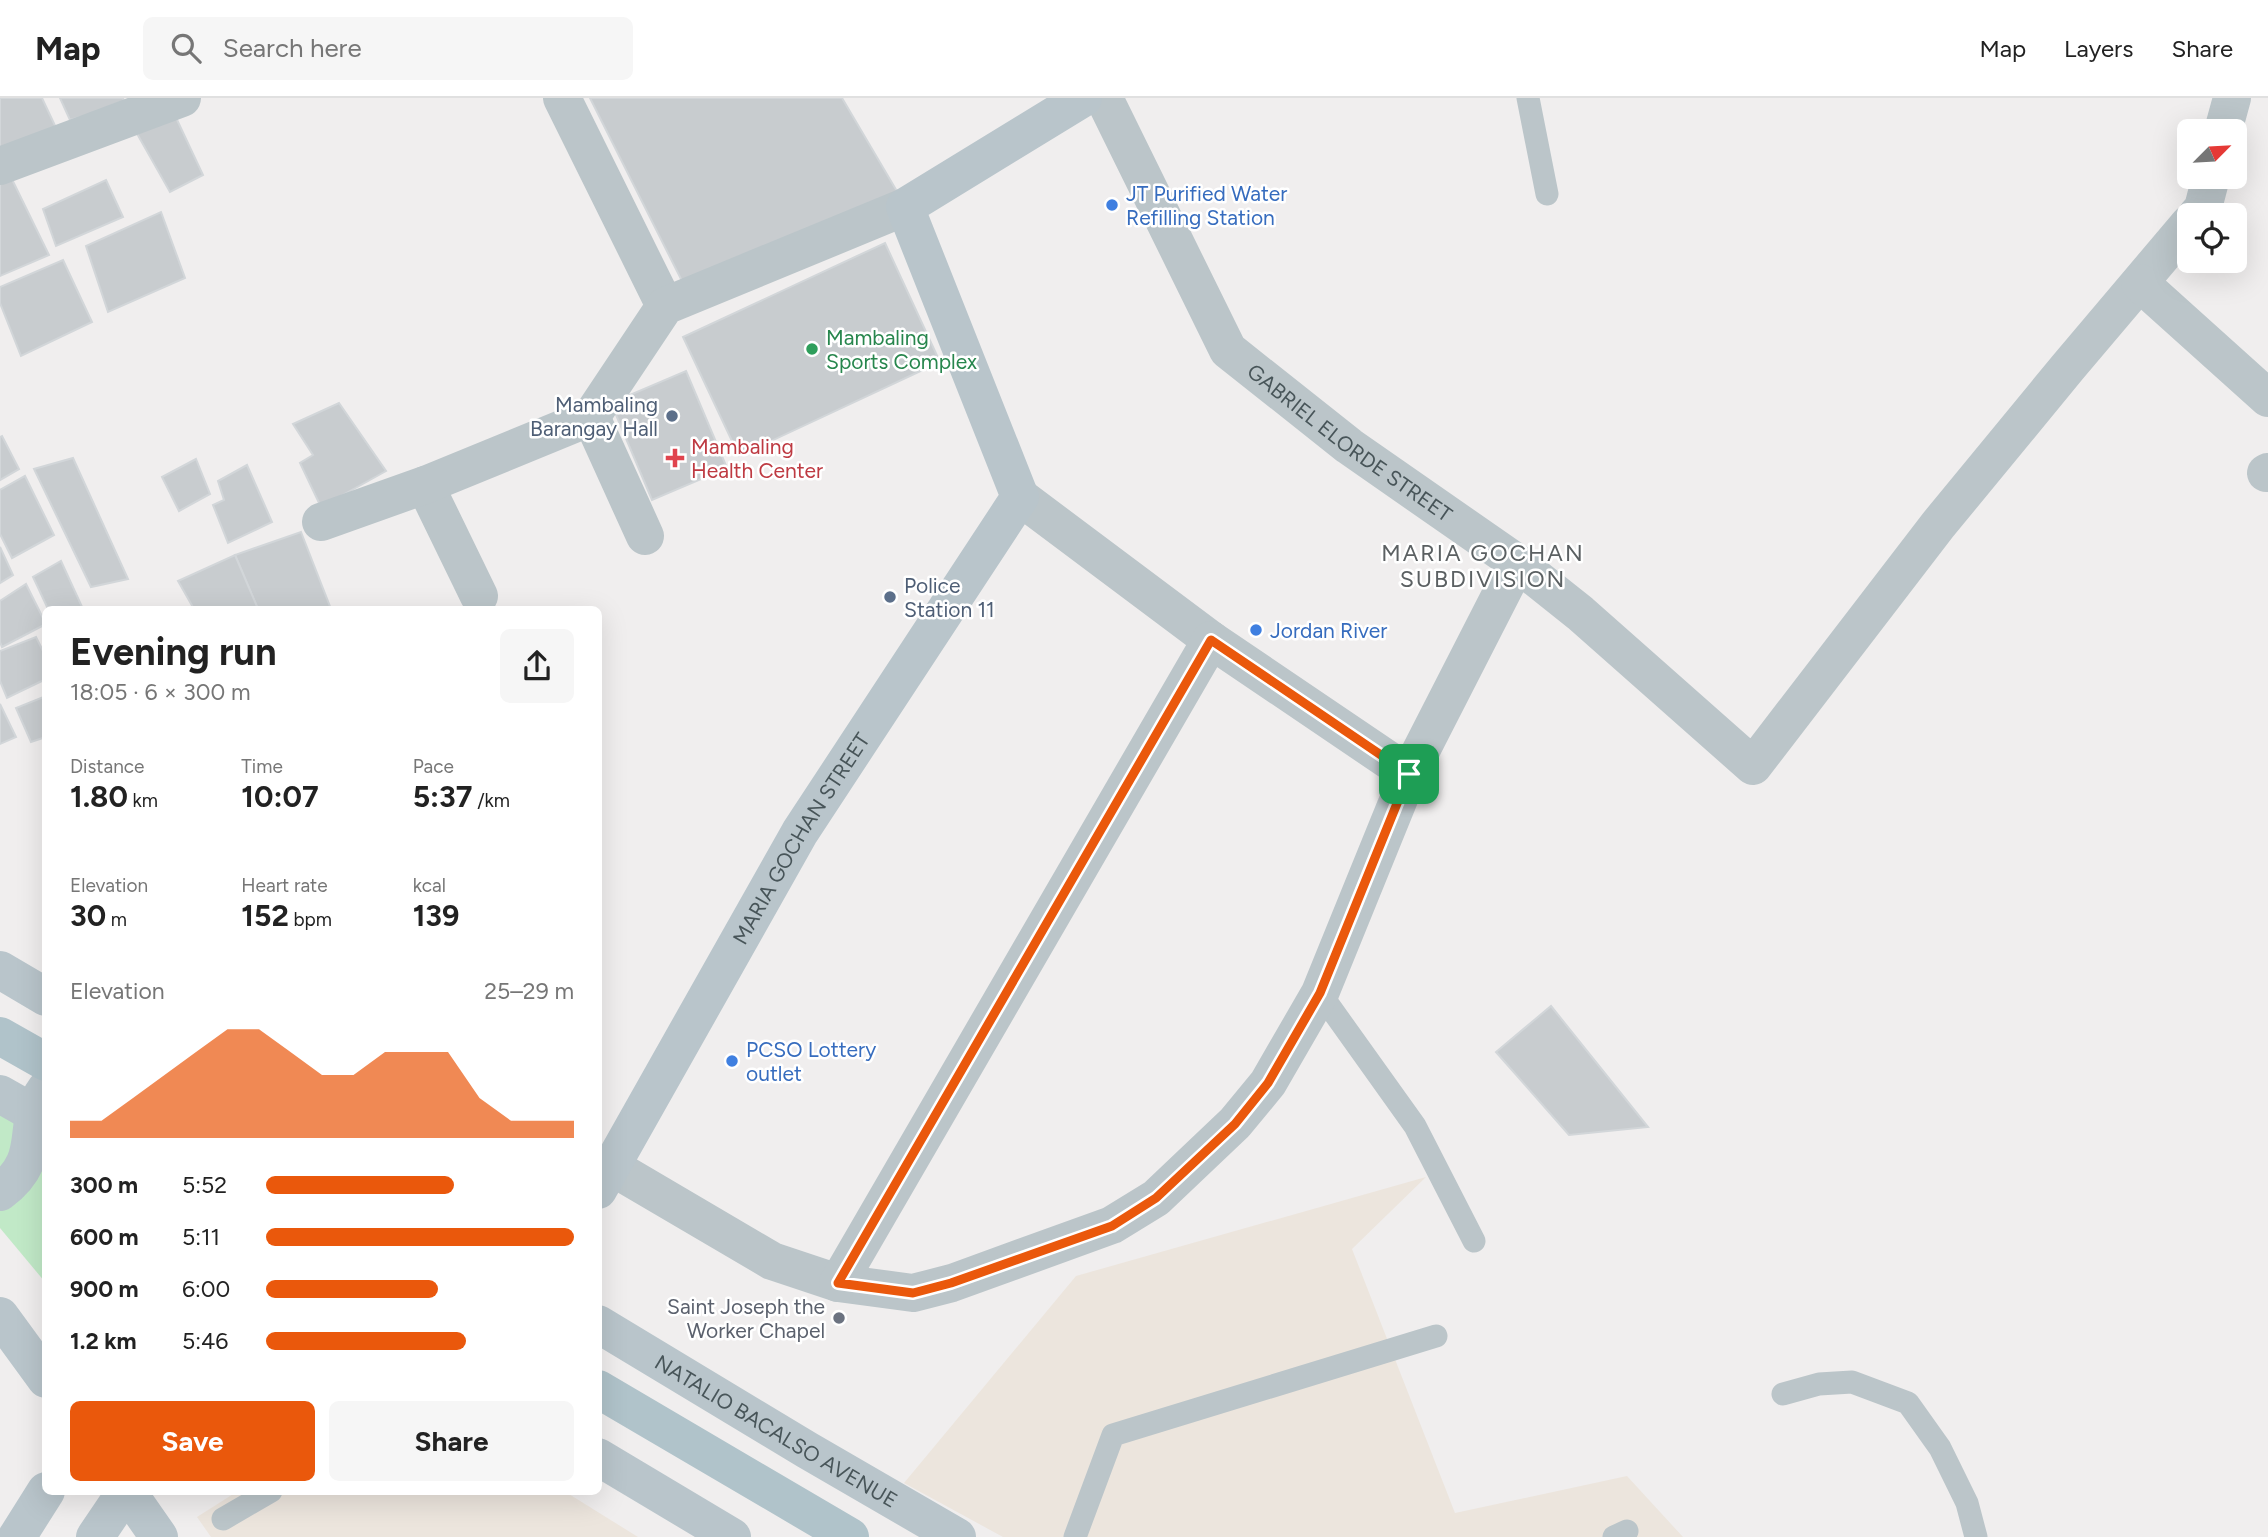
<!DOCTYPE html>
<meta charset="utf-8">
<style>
:root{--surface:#fff;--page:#f6f6f6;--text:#222;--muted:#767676;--line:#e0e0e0;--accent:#ea580c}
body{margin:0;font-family:Figtree,sans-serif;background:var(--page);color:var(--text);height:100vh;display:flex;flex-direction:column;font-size:26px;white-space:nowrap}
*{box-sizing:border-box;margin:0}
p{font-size:23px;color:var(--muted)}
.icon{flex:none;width:38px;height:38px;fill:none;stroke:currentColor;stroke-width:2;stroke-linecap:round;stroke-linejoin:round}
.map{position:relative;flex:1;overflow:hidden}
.sheet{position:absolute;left:42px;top:508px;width:560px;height:889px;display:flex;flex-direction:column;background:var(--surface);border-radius:10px;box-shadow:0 7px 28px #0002}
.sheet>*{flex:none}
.needle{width:46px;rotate:66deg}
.buttons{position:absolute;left:2177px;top:21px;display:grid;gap:14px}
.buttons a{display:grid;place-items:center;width:70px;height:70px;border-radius:10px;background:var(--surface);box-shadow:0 7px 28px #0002;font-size:35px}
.pin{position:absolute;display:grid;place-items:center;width:60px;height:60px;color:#fff;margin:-30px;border-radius:14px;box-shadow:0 4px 10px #0006}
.round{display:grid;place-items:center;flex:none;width:74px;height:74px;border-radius:10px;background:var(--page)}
.summary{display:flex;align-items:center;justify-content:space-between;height:119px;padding:0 28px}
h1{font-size:38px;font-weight:700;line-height:52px}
.figures{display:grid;grid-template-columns:repeat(3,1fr);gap:10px;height:119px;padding:7px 28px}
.figures div{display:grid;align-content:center}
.figures b{font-size:30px;font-weight:700}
.figures small{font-size:19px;font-weight:400}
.figures p{font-size:19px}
.chart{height:196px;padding:14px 28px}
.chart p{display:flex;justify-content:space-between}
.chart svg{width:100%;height:126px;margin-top:7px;fill:var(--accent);opacity:.7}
.action{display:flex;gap:14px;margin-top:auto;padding:14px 28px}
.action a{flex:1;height:80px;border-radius:10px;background:var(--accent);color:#fff;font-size:28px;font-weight:700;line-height:80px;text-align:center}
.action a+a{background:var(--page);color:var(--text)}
ul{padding:0 28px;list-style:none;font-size:23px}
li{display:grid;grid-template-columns:112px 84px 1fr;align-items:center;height:52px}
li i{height:18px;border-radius:9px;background:var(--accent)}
header{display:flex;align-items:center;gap:42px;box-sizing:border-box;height:98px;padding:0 35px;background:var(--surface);border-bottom:2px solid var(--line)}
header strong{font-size:33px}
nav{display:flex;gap:38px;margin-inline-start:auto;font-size:24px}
.search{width:490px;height:63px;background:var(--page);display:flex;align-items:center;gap:18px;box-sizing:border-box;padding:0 24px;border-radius:10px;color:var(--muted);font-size:26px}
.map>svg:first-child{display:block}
.commercial{fill:#ece5dd}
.green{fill:#c1e9c7}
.building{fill:#c8cccf;stroke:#d2d6d9;stroke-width:2}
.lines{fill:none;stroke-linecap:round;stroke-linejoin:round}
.lane{stroke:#bbc5c9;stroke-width:23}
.street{stroke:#bbc5c9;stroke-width:38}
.secondary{stroke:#b9c5cb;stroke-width:38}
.primary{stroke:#b0c3ca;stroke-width:38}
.route-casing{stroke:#fff;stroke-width:14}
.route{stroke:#ea580c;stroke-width:9}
.shop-dot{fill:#3f7fe0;stroke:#fff;stroke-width:2.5}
.leisure-dot{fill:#2e9e5b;stroke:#fff;stroke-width:2.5}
.service-dot{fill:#5c6f8a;stroke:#fff;stroke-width:2.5}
.health-dot{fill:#e0444e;stroke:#fff;stroke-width:2.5}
.worship-dot{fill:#6b7280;stroke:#fff;stroke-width:2.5}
.labels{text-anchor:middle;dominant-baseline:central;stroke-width:5;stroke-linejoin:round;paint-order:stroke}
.shop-label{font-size:21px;fill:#366cbe;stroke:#fff;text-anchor:start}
.leisure-label{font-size:21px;fill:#27864d;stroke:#fff;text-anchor:start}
.service-label{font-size:21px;fill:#4e5e75;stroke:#fff;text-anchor:end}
.street-label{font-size:21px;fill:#485559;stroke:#fff}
.health-label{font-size:21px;fill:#be3a42;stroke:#fff;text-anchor:start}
.worship-label{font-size:21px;fill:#5b616d;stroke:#fff;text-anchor:end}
.neighbourhood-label{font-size:23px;letter-spacing:2px;fill:#5b6062;stroke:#fff}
</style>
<header>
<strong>Map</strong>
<div class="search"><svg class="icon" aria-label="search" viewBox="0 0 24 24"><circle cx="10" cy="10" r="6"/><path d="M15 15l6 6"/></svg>Search here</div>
<nav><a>Map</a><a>Layers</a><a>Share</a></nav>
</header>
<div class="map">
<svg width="2268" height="1439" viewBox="0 0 2268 1439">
<rect width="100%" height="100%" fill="#f0eeee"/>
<g class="commercial">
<polygon points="1426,1079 1352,1151 1455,1415 1627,1378 1683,1439 1003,1439 904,1385 1076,1178"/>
<polygon points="238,1393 564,1393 638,1439 211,1439 197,1419"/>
</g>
<polygon class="green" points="0,1014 45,1041 45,1184 0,1130"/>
<g class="building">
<polygon points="0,0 42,0 58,34 0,55"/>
<polygon points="60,0 123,0 125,6 70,22"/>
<polygon points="590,0 842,0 898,95 687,193"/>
<polygon points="171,9 203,77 170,94 131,25"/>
<polygon points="6,69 49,157 0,178 0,72"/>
<polygon points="106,82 123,119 56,148 43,111"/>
<polygon points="161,114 185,180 108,214 86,148"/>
<polygon points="885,145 940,264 739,358 683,239"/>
<polygon points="63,162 92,224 21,258 0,205 0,189"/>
<polygon points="686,273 727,370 652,402 611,305"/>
<polygon points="339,305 386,373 321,409 300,365 313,357 293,326"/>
<polygon points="2,338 19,371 0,382 0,339"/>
<polygon points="73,360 128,481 91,489 34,371"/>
<polygon points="196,361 210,396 179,413 162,379"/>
<polygon points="247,367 272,424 228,445 213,407 224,402 218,383"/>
<polygon points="25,378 54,437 12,460 0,436 0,392"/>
<polygon points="301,434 331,511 258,511 235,457"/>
<polygon points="0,449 13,477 0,485"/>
<polygon points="235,457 258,511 194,511 178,483"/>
<polygon points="61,463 83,511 48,511 33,479"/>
<polygon points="26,486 46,526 2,549 0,544 0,503"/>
<polygon points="36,539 46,559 46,581 7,600 0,583 0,553"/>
<polygon points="46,598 46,639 31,644 16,610"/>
<polygon points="0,606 16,639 0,646"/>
<polygon points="1551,908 1648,1029 1569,1037 1496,954"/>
</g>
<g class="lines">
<g class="lane">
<polyline points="1528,0 1547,96"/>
<polyline points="1320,895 1415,1028 1474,1143"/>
<polyline points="1783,1296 1819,1286 1852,1284 1908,1305 1940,1350 1967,1405 1976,1439"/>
<polyline points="223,1421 271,1393"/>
<polyline points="1075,1439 1113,1337 1436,1238"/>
<polyline points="1614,1439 1627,1433"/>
</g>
<g class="street">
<polyline points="562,0 665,208"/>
<path id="s1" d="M1104 0 1228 252 1349 348 1517 465 1580 515 1753 668 1938 427 2068 269 2189 126"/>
<polyline points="2223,33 2232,0"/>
<polyline points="0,68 182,0"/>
<polyline points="2197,117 2203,110 2211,79"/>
<polyline points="2140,185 2268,300"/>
<polyline points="591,319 645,438"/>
<polyline points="2266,375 2268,374"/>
<polyline points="425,387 479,498"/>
<polyline points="1020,399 1211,542 1409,676"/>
<polyline points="321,424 425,387 591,319 665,208 905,109"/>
<polyline points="612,1069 772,1163 838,1185 913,1195 952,1185 1112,1127 1156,1100 1235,1025 1268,985 1320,895 1409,676 1517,465"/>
<polyline points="838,1185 1211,542"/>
</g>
<g class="secondary">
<polyline points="0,872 46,899"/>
<polyline points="0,996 46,1022"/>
<path id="s2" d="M598 1092 800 734 1020 399 905 109 1083 0"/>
<path d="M0 1094C47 1059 19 1028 46 991"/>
<polyline points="0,1218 46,1281"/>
<path id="s3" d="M598 1226 807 1352 957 1439"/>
<polyline points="598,1359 732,1439"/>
<polyline points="127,1393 159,1439"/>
<polyline points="17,1439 46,1393"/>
<polyline points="95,1439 126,1393"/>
</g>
<g class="primary">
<polyline points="0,938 46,964"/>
<polyline points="598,1291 850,1439"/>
</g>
</g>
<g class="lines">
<g class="route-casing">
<polygon id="route" points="1211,542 1409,676 1320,895 1268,985 1235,1026 1156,1100 1112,1128 951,1185 913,1195 838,1185"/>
</g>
<use href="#route" class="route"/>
</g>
<g class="shop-dot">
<circle cx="1112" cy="107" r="7"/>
<circle cx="1256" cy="532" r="7"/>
<circle cx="732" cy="963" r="7"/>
</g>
<circle class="leisure-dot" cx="812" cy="251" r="7"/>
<g class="service-dot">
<circle cx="672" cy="318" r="7"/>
<circle cx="890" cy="499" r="7"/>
</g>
<path class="health-dot" d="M671.5 349.5h7v7h7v7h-7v7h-7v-7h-7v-7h7z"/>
<circle class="worship-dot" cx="839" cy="1220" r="7"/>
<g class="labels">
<g class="shop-label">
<text x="1126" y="95">JT Purified Water<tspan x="1126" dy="24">Refilling Station</tspan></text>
<text x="1270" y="532">Jordan River</text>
<text x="746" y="951">PCSO Lottery<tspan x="746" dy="24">outlet</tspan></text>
</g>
<g class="leisure-label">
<text x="826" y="239">Mambaling<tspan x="826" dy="24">Sports Complex</tspan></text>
</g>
<g class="service-label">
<text x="658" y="306">Mambaling<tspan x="658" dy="24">Barangay Hall</tspan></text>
<text x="904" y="487" text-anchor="start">Police<tspan x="904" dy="24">Station 11</tspan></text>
</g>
<g class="street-label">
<text stroke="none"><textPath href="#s1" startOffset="434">GABRIEL ELORDE STREET</textPath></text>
<text stroke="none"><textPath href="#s2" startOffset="406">MARIA GOCHAN STREET</textPath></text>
<text stroke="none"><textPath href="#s3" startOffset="208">NATALIO BACALSO AVENUE</textPath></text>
</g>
<g class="health-label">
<text x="691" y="348">Mambaling<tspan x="691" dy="24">Health Center</tspan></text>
</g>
<g class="worship-label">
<text x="825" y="1208">Saint Joseph the<tspan x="825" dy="24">Worker Chapel</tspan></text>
</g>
<g class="neighbourhood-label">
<text x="1483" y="455">MARIA GOCHAN<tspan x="1483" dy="26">SUBDIVISION</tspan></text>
</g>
</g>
</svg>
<div class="buttons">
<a><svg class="needle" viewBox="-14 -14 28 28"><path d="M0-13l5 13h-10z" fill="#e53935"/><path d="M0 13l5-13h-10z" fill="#767676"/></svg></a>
<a><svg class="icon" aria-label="locate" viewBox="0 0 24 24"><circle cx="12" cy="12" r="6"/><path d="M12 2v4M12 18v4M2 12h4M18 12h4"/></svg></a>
</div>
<div class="pin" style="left:1409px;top:676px;background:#1e9e55"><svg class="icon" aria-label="arrive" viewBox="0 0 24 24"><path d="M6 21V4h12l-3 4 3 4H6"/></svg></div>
<section class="sheet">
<div class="summary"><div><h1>Evening run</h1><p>18:05 · 6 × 300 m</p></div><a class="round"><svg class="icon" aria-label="share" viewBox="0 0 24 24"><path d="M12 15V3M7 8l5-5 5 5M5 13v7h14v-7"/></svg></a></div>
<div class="figures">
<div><p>Distance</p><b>1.80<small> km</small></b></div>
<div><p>Time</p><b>10:07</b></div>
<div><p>Pace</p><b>5:37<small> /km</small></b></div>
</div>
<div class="figures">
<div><p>Elevation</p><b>30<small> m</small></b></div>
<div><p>Heart rate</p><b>152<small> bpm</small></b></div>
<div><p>kcal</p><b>139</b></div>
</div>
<div class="chart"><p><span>Elevation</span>25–29 m</p>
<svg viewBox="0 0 160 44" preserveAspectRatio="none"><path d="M0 44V38L10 38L20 30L30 22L40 14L50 6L60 6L70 14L80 22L90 22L100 14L110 14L120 14L130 30L140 38L150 38L160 38V44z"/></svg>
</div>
<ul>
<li><b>300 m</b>5:52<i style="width:61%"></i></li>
<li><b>600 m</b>5:11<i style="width:100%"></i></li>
<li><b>900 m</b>6:00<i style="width:56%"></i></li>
<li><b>1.2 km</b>5:46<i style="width:65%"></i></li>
</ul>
<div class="action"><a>Save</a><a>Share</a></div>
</section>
</div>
